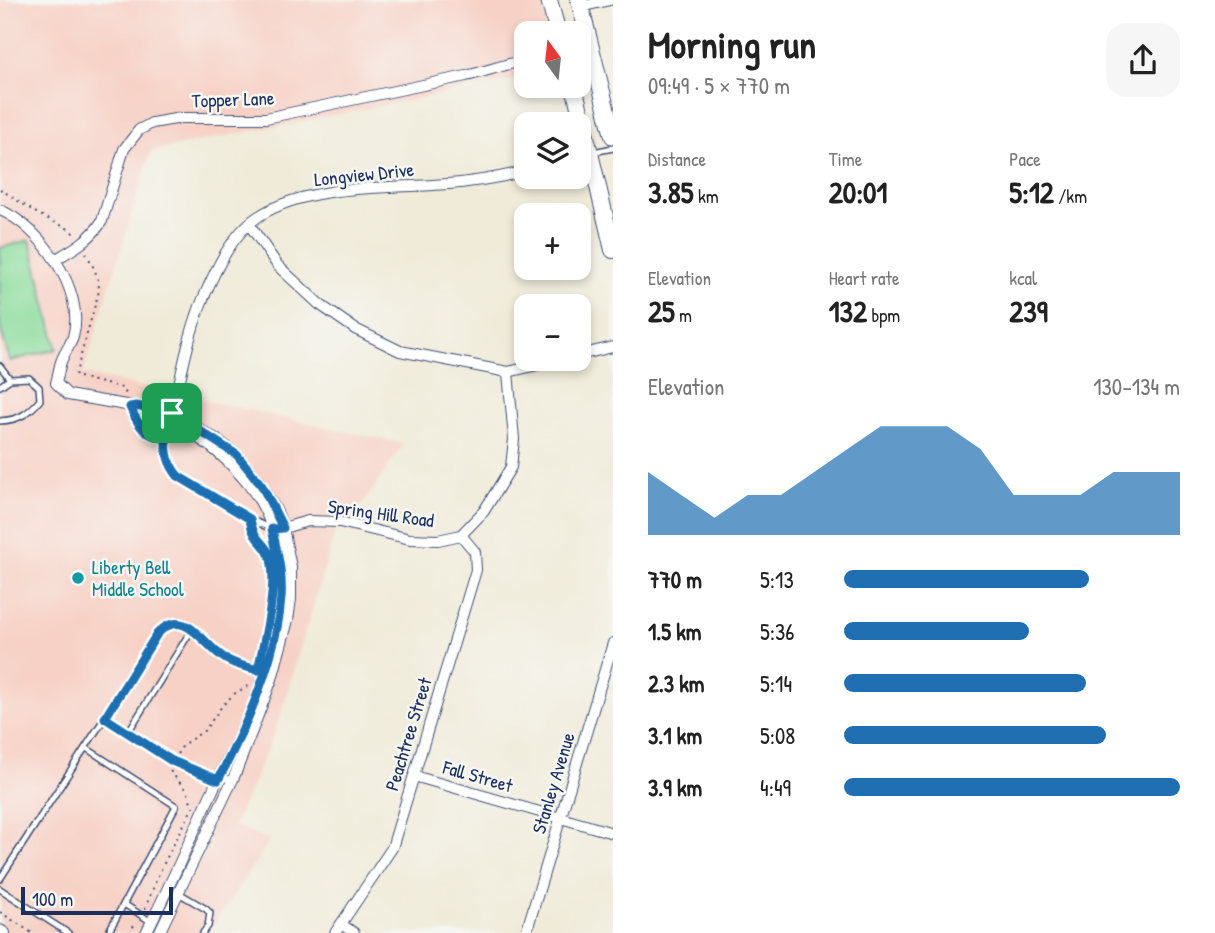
<!DOCTYPE html>
<meta charset="utf-8">
<style>
:root{--surface:#fff;--page:#f6f6f6;--text:#222;--muted:#767676;--accent:#1f6fb2}
body{margin:0;font-family:"Patrick Hand",sans-serif;background:var(--page);color:var(--text);height:100vh;display:flex;flex-direction:column;font-size:26px;white-space:nowrap}
*{box-sizing:border-box;margin:0}
p{font-size:23px;color:var(--muted)}
.icon{flex:none;width:38px;height:38px;fill:none;stroke:currentColor;stroke-width:2;stroke-linecap:round;stroke-linejoin:round}
.map{position:relative;flex:1;overflow:hidden}
.details{display:flex;flex-direction:column;background:var(--surface);width:602px}
.details>*{flex:none}
.needle{width:46px;rotate:345deg}
.tools{position:absolute;left:514px;top:21px;display:grid;gap:14px}
.tools a{display:grid;place-items:center;width:77px;height:77px;border-radius:14px;background:var(--surface);box-shadow:0 4px 10px #0003;font-size:35px}
.scale{position:absolute;left:21px;bottom:18px;width:152px;box-sizing:border-box;padding-left:7px;border:4px solid #1b2f5e;border-top:0;font-size:19px;line-height:24px;white-space:nowrap;color:#1b2f5e;-webkit-text-stroke:5px #f6f6f2;paint-order:stroke}
.pin{position:absolute;display:grid;place-items:center;width:60px;height:60px;color:#fff;margin:-30px;border-radius:14px;box-shadow:0 4px 10px #0006}
.round{display:grid;place-items:center;flex:none;width:74px;height:74px;border-radius:21px;background:var(--page)}
.summary{display:flex;align-items:center;justify-content:space-between;height:119px;padding:0 35px}
h1{font-size:38px;font-weight:800;line-height:52px}
.stats{display:grid;grid-template-columns:repeat(3,1fr);gap:10px;height:119px;padding:7px 35px}
.stats div{display:grid;align-content:center}
.stats b{font-size:30px;font-weight:800}
.stats small{font-size:19px;font-weight:400}
.stats p{font-size:19px}
.chart{height:196px;padding:14px 35px}
.chart p{display:flex;justify-content:space-between}
.chart svg{width:100%;height:126px;margin-top:7px;fill:var(--accent);opacity:.7}
ul{padding:0 35px;list-style:none;font-size:23px}
li{display:grid;grid-template-columns:112px 84px 1fr;align-items:center;height:52px}
li i{height:18px;border-radius:9px;background:var(--accent)}
main{display:flex;flex:1;min-height:0}
.map>svg:first-child{display:block}
.built{fill:#f7d1c6}
.green{fill:#8bdc9c;stroke:#53867d;stroke-width:2}
.lines{fill:none;stroke-linecap:round;stroke-linejoin:round}
.service-casing{stroke:#3b4b70;stroke-width:8}
.minor-casing{stroke:#3b4b70;stroke-width:12}
.primary-casing{stroke:#3b4b70;stroke-width:18}
.path{stroke:#3b4b70;stroke-width:2;stroke-dasharray:2 5;stroke-linecap:butt}
.service{stroke:#fff;stroke-width:5}
.minor{stroke:#fff;stroke-width:10}
.primary{stroke:#fff;stroke-width:16}
.route-casing{stroke:#fff;stroke-width:14}
.route{stroke:#1f6fb2;stroke-width:9}
.culture-dot{fill:#0f9aa8;stroke:#f6f6f2;stroke-width:2.5}
.labels{text-anchor:middle;dominant-baseline:central;stroke-width:5;stroke-linejoin:round;paint-order:stroke}
.street-label{font-size:19px;fill:#1b2f5e;stroke:#f6f6f2}
.culture-label{font-size:19px;fill:#0d838f;stroke:#f6f6f2;text-anchor:start}
</style>
<main>
<div class="map">
<svg width="613" height="933" viewBox="0 0 613 933">
<rect width="100%" height="100%" fill="#f6f6f2"/>
<filter id="ink" filterUnits="userSpaceOnUse"><feTurbulence type="fractalNoise" baseFrequency=".0143" numOctaves="2"/><feDisplacementMap in="SourceGraphic" scale="14" xChannelSelector="R" yChannelSelector="G"/><feConvolveMatrix kernelMatrix="1 2 1 2 8 2 1 2 1" color-interpolation-filters="sRGB"/></filter>
<filter id="wash" filterUnits="userSpaceOnUse"><feTurbulence type="fractalNoise" baseFrequency=".00686" numOctaves="4" result="noise"/><feDisplacementMap in="SourceGraphic" scale="28" xChannelSelector="R" yChannelSelector="G"/><feGaussianBlur stdDeviation="1.57" result="paint"/><feColorMatrix in="noise" values="0 0 0 0 0 0 0 0 0 0 0 0 0 0 0 0 0 1.4 0 .05"/><feComposite in="paint" operator="in"/></filter>
<g filter="url(#wash)">
<rect width="100%" height="100%" fill="#f0ebd9"/>
<polygon class="built" points="0,0 542,0 550,33 527,33 527,77 151,151 83,374 404,444 344,531 336,529 276,729 234,825 270,840 208,933 0,933"/>
<polygon class="green" points="30,240 57,349 10,361 0,327 0,248"/>
</g>
<g filter="url(#ink)">
<g class="lines">
<g class="service-casing">
<g id="service">
<polyline points="593,152 613,148"/>
<polyline points="0,366 10,379"/>
<path d="M0 386 10 379 29 378 39 387 40 400C28 414 19 420 0 421"/>
<path d="M172 413C165 436 162 456 178 476L242 516 272 529"/>
<polyline points="105,718 127,734 172,761 218,780 232,778"/>
<polyline points="127,734 192,629"/>
<polyline points="86,748 176,806 108,933"/>
<path d="M0 879 163 628C193 614 204 648 227 660 239 666 253 666 264 674"/>
<polyline points="0,889 68,933"/>
<polyline points="177,892 206,909 210,913 208,926 203,933"/>
<polyline points="124,904 153,923"/>
</g>
</g>
<g class="minor-casing">
<g id="minor">
<polyline points="580,7 610,0"/>
<path d="M0 210C41 227 86 291 73 337 70 346 64 353 61 362 59 368 58 376 56 383L68 395 172 413 219 441 237 455 262 486 276 510 283 528 291 567V599L288 620 272 679 234 777 159 933"/>
<polyline points="249,224 278,266 319,304 355,329 400,351 508,372 563,359"/>
<path d="M56 259C74 249 91 239 102 221L124 149 139 130 152 123 181 118H266L466 76C487 71 505 64 527 60"/>
<polyline points="579,355 613,347"/>
<path d="M130 407C142 421 167 422 183 430 208 441 230 462 248 484 302 551 278 645 249 717 240 738 228 758 218 779 194 830 172 882 146 933"/>
<path d="M172 413C182 375 188 335 203 299 215 271 232 233 259 216 310 183 389 189 448 184 474 182 501 177 527 171"/>
<polyline points="283,528 308,521 340,522 410,539 438,540 461,535 484,511 511,467 514,439 508,372"/>
<polyline points="414,776 613,833"/>
<polyline points="341,924 354,933"/>
<polyline points="0,930 5,933"/>
<polyline points="335,933 392,848 476,570 475,552 461,535"/>
<polyline points="526,933 613,643"/>
</g>
</g>
<g class="primary-casing">
<g id="primary">
<polyline points="549,0 558,33"/>
<polyline points="579,0 613,136"/>
<polyline points="574,86 613,250"/>
</g>
</g>
<g class="path">
<polyline points="0,189 38,214 69,229 76,236"/>
<path d="M86 253C93 266 99 276 99 291L75 376 122 388 127 395"/>
<polyline points="139,426 143,431 158,437"/>
<polyline points="252,529 255,538 265,547"/>
<polyline points="177,754 184,744 205,730 222,706 234,694 251,684"/>
<polyline points="145,909 159,873 193,807 187,791 170,771 170,768"/>
<polyline points="0,912 32,933"/>
<polyline points="129,933 136,922"/>
</g>
<use href="#service" class="service"/>
<use href="#minor" class="minor"/>
<use href="#primary" class="primary"/>
</g>
</g>
<g class="lines" filter="url(#ink)">
<g class="route-casing">
<path id="route" d="M136 406 172 413 237 455 262 486 283 528 272 529C277 552 283 574 281 598 277 657 245 729 218 780L172 761 105 718 157 634C185 604 203 646 226 659 235 665 247 667 258 670 264 642 279 582 270 556 264 540 254 543 250 519L178 476C168 464 166 453 166 438 145 437 138 425 130 407Z"/>
</g>
<use href="#route" class="route"/>
</g>
<circle class="culture-dot" cx="78" cy="578" r="7"/>
<g class="labels">
<g class="street-label">
<text transform="translate(233 99) rotate(-2)">Topper Lane</text>
<text transform="translate(364 174) rotate(-6)">Longview Drive</text>
<text transform="translate(381 513) rotate(8)">Spring Hill Road</text>
<text transform="translate(408 734) rotate(-73)">Peachtree Street</text>
<text transform="translate(478 776) rotate(16)">Fall Street</text>
<text transform="translate(553 783) rotate(-73)">Stanley Avenue</text>
</g>
<g class="culture-label">
<text x="92" y="567">Liberty Bell<tspan x="92" dy="22">Middle School</tspan></text>
</g>
</g>
</svg>
<div class="tools">
<a><svg class="needle" viewBox="-14 -14 28 28"><path d="M0-13l5 13h-10z" fill="#e53935"/><path d="M0 13l5-13h-10z" fill="#767676"/></svg></a>
<a><svg class="icon" aria-label="layers" viewBox="0 0 24 24"><path d="M12 4l9 5-9 5-9-5zM3 14l9 5 9-5"/></svg></a>
<a>+</a>
<a>−</a>
</div>
<div class="scale">100 m</div>
<div class="pin" style="left:172px;top:413px;background:#1e9e55"><svg class="icon" aria-label="arrive" viewBox="0 0 24 24"><path d="M6 21V4h12l-3 4 3 4H6"/></svg></div>
</div>
<section class="details">
<div class="summary"><div><h1>Morning run</h1><p>09:49 · 5 × 770 m</p></div><a class="round"><svg class="icon" aria-label="share" viewBox="0 0 24 24"><path d="M12 15V3M7 8l5-5 5 5M5 13v7h14v-7"/></svg></a></div>
<div class="stats">
<div><p>Distance</p><b>3.85<small> km</small></b></div>
<div><p>Time</p><b>20:01</b></div>
<div><p>Pace</p><b>5:12<small> /km</small></b></div>
</div>
<div class="stats">
<div><p>Elevation</p><b>25<small> m</small></b></div>
<div><p>Heart rate</p><b>132<small> bpm</small></b></div>
<div><p>kcal</p><b>239</b></div>
</div>
<div class="chart"><p><span>Elevation</span>130–134 m</p>
<svg viewBox="0 0 160 44" preserveAspectRatio="none"><path d="M0 44V22L10 30L20 38L30 30L40 30L50 22L60 14L70 6L80 6L90 6L100 14L110 30L120 30L130 30L140 22L150 22L160 22V44z"/></svg>
</div>
<ul>
<li><b>770 m</b>5:13<i style="width:73%"></i></li>
<li><b>1.5 km</b>5:36<i style="width:55%"></i></li>
<li><b>2.3 km</b>5:14<i style="width:72%"></i></li>
<li><b>3.1 km</b>5:08<i style="width:78%"></i></li>
<li><b>3.9 km</b>4:49<i style="width:100%"></i></li>
</ul>
</section>
</main>
